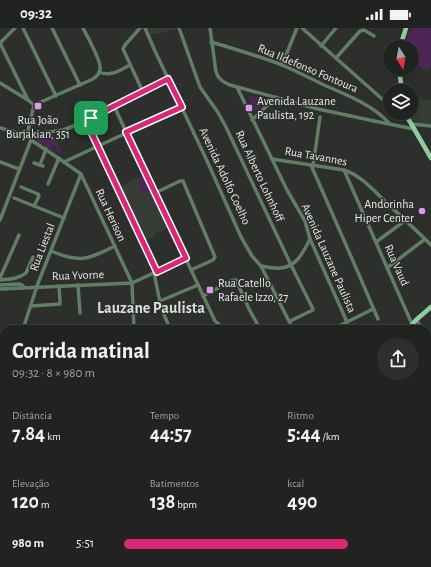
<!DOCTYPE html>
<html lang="pt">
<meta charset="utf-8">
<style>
:root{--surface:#212321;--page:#2d2f2e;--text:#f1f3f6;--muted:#a2a4a5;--line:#3e403f;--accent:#db2777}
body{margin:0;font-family:"Alegreya Sans",sans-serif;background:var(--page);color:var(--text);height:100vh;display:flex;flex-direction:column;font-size:15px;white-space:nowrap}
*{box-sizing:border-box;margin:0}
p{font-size:13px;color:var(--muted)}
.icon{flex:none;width:22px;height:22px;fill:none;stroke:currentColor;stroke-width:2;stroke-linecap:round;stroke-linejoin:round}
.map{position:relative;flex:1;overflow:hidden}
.drawer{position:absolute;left:0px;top:297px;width:431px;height:242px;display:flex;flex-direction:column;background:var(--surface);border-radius:12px 12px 0 0;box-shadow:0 2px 6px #0003,0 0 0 1px var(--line)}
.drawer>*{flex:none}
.needle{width:26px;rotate:169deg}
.controls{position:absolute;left:383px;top:12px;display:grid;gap:8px}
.controls a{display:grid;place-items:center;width:36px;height:36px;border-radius:50%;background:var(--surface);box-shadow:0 2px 6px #0003,0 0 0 1px var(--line);font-size:20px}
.pin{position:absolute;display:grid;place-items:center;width:34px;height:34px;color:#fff;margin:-17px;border-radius:8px;box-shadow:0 2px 6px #0006}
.round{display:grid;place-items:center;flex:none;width:42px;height:42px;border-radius:21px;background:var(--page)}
.overview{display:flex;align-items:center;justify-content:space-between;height:68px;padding:0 12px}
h1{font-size:22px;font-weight:700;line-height:30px}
.stats{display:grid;grid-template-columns:repeat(3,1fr);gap:6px;height:68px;padding:4px 12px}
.stats div{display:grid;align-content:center}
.stats b{font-size:20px;font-weight:700}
.stats small{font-size:11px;font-weight:400}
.stats p{font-size:11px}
ul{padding:0 12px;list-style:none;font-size:13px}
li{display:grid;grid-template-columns:64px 48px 1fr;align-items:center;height:30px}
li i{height:10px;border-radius:5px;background:var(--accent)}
.status{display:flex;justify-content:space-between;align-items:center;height:28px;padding:0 20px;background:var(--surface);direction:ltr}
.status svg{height:11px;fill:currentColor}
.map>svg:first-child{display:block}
.built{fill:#363d37}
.green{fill:#4d2658}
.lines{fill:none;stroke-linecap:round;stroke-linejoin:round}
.minor{stroke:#607e65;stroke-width:3.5}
.major{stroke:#8ecd9b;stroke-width:4.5}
.route-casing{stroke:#fff;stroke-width:8}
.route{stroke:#db2777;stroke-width:5}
.poi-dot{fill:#de98f2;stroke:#2c2f2c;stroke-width:1.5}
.labels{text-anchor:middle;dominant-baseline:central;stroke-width:3;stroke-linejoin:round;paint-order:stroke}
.street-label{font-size:12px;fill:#e8eae8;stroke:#2c2f2c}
.poi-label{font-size:12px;fill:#e8eae8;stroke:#2c2f2c;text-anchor:start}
.district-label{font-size:16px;font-weight:bold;fill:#dadedb;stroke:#2c2f2c}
</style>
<div class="status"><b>09:32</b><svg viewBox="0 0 49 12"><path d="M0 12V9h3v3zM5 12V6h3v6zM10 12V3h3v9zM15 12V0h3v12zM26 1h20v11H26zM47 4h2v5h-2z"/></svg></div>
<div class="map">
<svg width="431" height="539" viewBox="0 0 431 539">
<rect width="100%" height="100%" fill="#2c2f2c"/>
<g class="built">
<polygon points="148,0 177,0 177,1 151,7 148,2"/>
<polygon points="412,69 431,72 431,96 417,94 412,91 410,85 412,85"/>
<polygon points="143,147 168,200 154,206 155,209 145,213 120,158"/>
<polygon points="427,315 431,320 431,353 427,356"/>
</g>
<g class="green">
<polygon points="411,0 431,0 431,36 429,42 412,37 412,19 404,19"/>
<polygon points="247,67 266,72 255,84"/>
<polygon points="53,106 64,129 54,118 52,119 58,127 37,113 36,111 38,108"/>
<polygon points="144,149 150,162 143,166 137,152"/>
<polygon points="0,434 4,434 4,511 0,507"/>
<polygon points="83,535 365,535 368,539 78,539"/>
</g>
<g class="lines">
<g class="minor">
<polyline points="23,0 56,68"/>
<polyline points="52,0 80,57"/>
<polyline points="140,0 125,17 123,21 143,64"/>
<polyline points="145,0 155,23 208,135 241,209 252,228 261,238 293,301"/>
<polyline points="179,0 200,59 217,83 225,97 291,237 313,281 313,282 290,293"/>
<path d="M210 0 216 44C218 51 223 54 230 57L318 81 379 94 414 101"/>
<polyline points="302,0 390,78"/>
<path d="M211 14C235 21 259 28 282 37 296 43 310 50 324 57 347 67 373 77 390 96"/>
<polyline points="0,15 28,72"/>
<polyline points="0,15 15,0"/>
<polyline points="321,18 336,0"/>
<polyline points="336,30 360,3 364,2 374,8"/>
<polyline points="282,37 297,0"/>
<path d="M99 44C111 49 120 42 130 37"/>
<polyline points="0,55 28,72 34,77"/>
<polyline points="237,59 287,162 305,193 310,211 347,294"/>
<polyline points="114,78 215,293 225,301"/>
<polyline points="398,85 409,92"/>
<polyline points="252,92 276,69"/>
<polyline points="87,93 157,244"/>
<polyline points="412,96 431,98"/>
<polyline points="0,100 27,107 63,102 87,93 114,78 168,51"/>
<polyline points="27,107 31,112 64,134 81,146 132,255 134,301"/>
<path d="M27 107 34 77 93 51C96 49 100 46 100 41 102 34 87 8 83 0"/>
<path d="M272 131 344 142C362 148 374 163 388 176 403 190 417 203 431 217"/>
<polyline points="0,134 19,141"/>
<polyline points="64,134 182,79"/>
<polyline points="34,135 43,138"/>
<polyline points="40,137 46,121"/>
<polyline points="311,137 360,249 378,291"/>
<polyline points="313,138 320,89"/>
<polyline points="344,142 412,296"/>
<polyline points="48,156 59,130"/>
<polyline points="21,159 38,166 39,168 34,178"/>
<polyline points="155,165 180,153 183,153 215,229 213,232 191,242"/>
<polyline points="14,170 64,190"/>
<polyline points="0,192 31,112"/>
<polyline points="376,214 406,192"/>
<path d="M51 223C80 235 87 232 115 218"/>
<path d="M261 238C267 239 274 241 280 240 296 240 304 223 310 211"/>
<polyline points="387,240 425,211"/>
<polyline points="154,245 161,279 170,301"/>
<polyline points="0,250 19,207"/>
<path d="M0 252C9 251 19 251 26 245L33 229"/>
<polyline points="0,257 19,256 22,257 24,259"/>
<polyline points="78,257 80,285"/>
<polyline points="0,261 132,255 186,230"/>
<polyline points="203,268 233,252 236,252 249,281 260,301"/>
<polyline points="160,273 198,257"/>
<polyline points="31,278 60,276 60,274 59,258"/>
<polyline points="416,292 423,301"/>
<polyline points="23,301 37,258 81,146"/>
<polyline points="333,301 373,281"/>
<polyline points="427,307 431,313"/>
<polyline points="0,322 4,321"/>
<polyline points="0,353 4,353"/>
<polyline points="0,392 4,401"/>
<polyline points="427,400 431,405"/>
<polyline points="0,429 4,428"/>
<polyline points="427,492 431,498"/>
<polyline points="0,513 4,516"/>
<polyline points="427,522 431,519"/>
<polyline points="398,535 401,539"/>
<polyline points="20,539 20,535"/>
</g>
<g class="major">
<polyline points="400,19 406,0"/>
<polyline points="399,41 402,63"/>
<polyline points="406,85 409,92 431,130"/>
<polyline points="408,301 416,292 431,279"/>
<polyline points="75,539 80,535"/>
</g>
</g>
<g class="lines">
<g class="route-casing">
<polygon id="route" points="168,51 182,79 126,104 186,230 157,244 86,93 114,78"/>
</g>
<use href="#route" class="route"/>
</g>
<g class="poi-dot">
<rect x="34" y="74" width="8" height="8" rx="2"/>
<rect x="245" y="76" width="8" height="8" rx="2"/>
<circle cx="422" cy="183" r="4"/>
<rect x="206" y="258" width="8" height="8" rx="2"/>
</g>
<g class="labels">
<g class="street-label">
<text transform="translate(308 40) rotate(23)">Rua Ildefonso Fontoura</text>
<text transform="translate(316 128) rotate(10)">Rua Tavannes</text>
<text transform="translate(225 148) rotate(65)">Avenida Adolfo Coelho</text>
<text transform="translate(260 148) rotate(65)">Rua Alberto Lohnhoff</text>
<text transform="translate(111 187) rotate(65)">Rua Herison</text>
<text transform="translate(42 219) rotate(-69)">Rua Liestal</text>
<text transform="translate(329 230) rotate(66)">Avenida Lauzane Paulista</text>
<text transform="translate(397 237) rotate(66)">Rua Vaud</text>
<text transform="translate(78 247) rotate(-2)">Rua Yvorne</text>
</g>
<g class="poi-label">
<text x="257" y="73">Avenida Lauzane<tspan x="257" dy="14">Paulista, 192</tspan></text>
<text x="38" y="92" text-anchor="middle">Rua João<tspan x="38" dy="14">Burjakian, 351</tspan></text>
<text x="414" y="176" text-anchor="end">Andorinha<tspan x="414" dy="14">Hiper Center</tspan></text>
<text x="218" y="255">Rua Catello<tspan x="218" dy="14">Rafaele Izzo, 27</tspan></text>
</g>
<g class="district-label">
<text x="151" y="280">Lauzane Paulista</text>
</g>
</g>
</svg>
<div class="controls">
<a><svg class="needle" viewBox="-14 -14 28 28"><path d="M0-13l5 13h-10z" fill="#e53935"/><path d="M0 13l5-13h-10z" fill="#a2a4a5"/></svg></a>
<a><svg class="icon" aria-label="layers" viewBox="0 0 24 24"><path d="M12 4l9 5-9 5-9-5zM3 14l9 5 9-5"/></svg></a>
</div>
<div class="pin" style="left:91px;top:90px;background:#1e9e55"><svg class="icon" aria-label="arrive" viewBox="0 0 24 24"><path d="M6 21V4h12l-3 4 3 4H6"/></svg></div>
<section class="drawer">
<div class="overview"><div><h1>Corrida matinal</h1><p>09:32 · 8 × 980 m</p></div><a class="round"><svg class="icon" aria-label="share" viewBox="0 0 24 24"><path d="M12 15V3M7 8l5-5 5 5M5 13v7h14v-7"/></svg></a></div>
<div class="stats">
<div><p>Distância</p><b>7.84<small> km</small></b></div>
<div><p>Tempo</p><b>44:57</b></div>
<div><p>Ritmo</p><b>5:44<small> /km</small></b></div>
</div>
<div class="stats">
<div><p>Elevação</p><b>120<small> m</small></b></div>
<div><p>Batimentos</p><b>138<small> bpm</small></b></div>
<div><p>kcal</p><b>490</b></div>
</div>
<ul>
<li><b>980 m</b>5:51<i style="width:76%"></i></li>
</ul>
</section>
</div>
